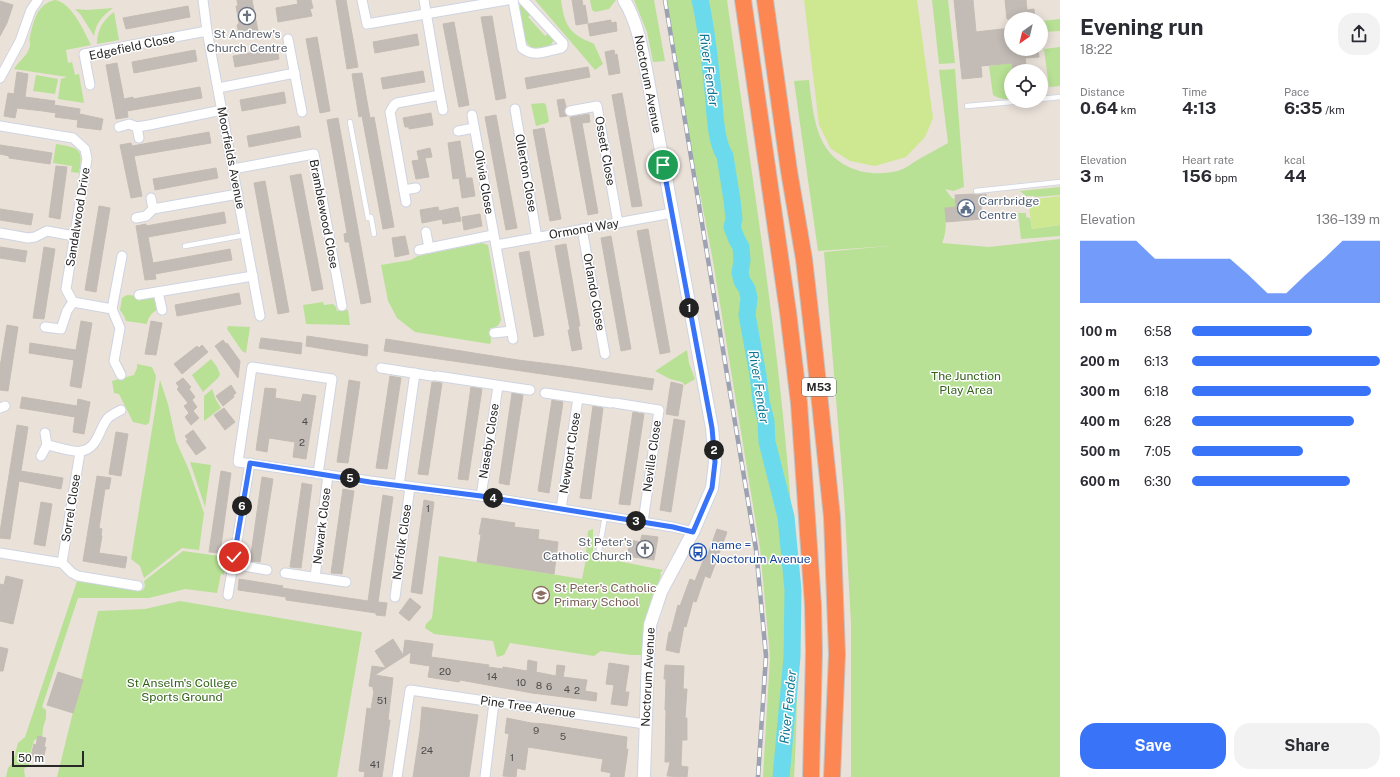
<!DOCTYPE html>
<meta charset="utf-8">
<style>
:root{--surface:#fff;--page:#f2f2f3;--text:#2b2b33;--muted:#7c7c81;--accent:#3973f8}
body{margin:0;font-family:"Public Sans",sans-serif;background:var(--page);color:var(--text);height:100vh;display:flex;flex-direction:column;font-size:15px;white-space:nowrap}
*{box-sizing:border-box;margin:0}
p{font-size:13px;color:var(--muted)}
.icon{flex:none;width:22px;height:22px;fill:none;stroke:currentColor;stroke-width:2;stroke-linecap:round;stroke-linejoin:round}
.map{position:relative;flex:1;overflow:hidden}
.details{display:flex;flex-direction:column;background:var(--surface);width:340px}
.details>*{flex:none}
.needle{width:26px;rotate:214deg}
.tools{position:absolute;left:1004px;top:12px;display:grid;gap:8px}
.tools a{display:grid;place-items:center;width:44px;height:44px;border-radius:50%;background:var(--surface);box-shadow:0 2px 10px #0003;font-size:20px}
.scale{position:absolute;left:12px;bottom:10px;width:72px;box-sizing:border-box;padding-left:4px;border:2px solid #282828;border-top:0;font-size:11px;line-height:14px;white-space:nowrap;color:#282828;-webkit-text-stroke:3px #fff;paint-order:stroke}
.pin{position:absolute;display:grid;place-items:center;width:34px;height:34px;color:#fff;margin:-17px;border:2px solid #fff;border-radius:50%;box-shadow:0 1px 4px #0007}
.km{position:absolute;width:20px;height:20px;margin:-10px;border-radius:50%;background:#222;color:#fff;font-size:11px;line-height:20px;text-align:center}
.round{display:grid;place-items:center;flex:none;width:42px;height:42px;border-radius:16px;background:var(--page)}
.headline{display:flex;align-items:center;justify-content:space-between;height:68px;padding:0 20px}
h1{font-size:22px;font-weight:700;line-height:30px}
.metrics{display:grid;grid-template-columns:repeat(3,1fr);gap:6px;height:68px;padding:4px 20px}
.metrics div{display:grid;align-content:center}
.metrics b{font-size:17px;font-weight:700}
.metrics small{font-size:11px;font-weight:400}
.metrics p{font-size:11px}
.chart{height:112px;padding:8px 20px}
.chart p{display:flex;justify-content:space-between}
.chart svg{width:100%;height:72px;margin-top:4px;fill:var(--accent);opacity:.7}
.primary-button{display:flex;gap:8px;margin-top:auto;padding:8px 20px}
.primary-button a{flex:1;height:46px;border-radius:16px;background:var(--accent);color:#fff;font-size:16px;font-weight:700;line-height:46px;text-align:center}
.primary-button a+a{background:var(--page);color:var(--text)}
ul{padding:0 20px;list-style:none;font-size:13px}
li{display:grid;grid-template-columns:64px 48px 1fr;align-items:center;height:30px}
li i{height:10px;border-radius:5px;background:var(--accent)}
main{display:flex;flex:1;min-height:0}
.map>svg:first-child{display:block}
.green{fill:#b8e195}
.pitch{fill:#cee891}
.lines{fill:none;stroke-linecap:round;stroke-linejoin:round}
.river{stroke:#6cdaed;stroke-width:17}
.building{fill:#c2bbb6;stroke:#c5bdb3}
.lane-casing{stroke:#ced4e1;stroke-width:6}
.street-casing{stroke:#ced4e1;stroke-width:11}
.secondary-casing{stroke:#ced4e1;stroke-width:14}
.highway-casing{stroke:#c3c3c3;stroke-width:18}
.lane{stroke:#fff;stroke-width:4.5}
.street{stroke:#fff;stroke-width:9}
.secondary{stroke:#fff;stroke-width:12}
.highway{stroke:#fc8752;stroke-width:16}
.rail-casing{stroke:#9ca2b2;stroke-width:4.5}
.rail{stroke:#fff;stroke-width:3;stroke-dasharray:9;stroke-linecap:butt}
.route-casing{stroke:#fff;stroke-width:8}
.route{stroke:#3973f8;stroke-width:5}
.labels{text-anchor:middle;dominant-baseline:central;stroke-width:3;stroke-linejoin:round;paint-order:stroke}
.number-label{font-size:10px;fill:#4e4d4c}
.shield{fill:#fff;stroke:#686868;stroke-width:1}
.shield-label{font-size:11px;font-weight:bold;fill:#282828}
.worship-label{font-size:12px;fill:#5b616d;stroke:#fff}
.street-label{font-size:12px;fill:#282828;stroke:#fff}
.service-label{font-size:12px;fill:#4e5e75;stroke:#fff;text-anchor:start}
.park-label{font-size:12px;fill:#32621a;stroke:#fff}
.transit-label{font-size:12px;fill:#164399;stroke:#fff;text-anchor:start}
.education-label{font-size:12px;fill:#785e54;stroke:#fff;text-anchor:start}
.water-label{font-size:13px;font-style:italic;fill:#0e7795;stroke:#fff}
</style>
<main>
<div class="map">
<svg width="1060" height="777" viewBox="0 0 1060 777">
<rect width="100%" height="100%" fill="#eae1d9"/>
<g class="green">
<path d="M55 0C72 3 84 31 91 45L66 50 68 63 72 62 75 75 79 74 84 103 58 99 61 79 67 77 14 69C19 60 27 57 30 46 30 43 29 39 30 36 34 20 37 4 55 0Z"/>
<path d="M535 0H561C564 18 565 29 583 39 587 41 591 42 594 44L603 64 595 70Z"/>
<polygon points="590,0 616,0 609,9 595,12 592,10"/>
<polygon points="634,0 654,0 665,61 653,62 647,32"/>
<path d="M667 0H727C763 257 810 516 794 777H763L770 656 760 548 713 261 688 131Z"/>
<polygon points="932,0 948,0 955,63 939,64"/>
<path d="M521 4 533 12 528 17 545 36 550 32 554 39 551 45C546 46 540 48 535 48 522 48 521 19 519 9Z"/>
<path d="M113 8C102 16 96 23 94 36L81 15 75 9 87 10Z"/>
<path d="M114 12 119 40 97 44C97 30 103 20 114 12Z"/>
<polygon points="1060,19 1060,31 1042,32 1041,21"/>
<polygon points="1060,47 1060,86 1049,87 1044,49"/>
<path d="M1012 63 1013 71H1011V99C1004 99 999 99 993 95L989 66Z"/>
<path d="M955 69 964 187 953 191 945 189 952 198 955 199 956 207 945 208C946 220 947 232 942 243L989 247 1060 239V777H851V623L844 496 824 252 889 246 818 251 794 81 809 80C814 120 816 161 864 172 876 174 891 174 903 169 909 166 915 161 921 158 930 153 939 148 948 143L939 70Z"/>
<polygon points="36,75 58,79 55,94 33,91"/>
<polygon points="544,103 546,105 549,121 547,123 536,126 531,104"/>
<path d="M56 144C79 148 84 148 79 173L71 172 72 166 53 163Z"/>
<polygon points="1060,187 1060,195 1035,197 1034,196 1026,196 1020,191"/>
<polygon points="1018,213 1026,213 1026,217 1030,218 1032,229 1060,225 1060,236 1021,239"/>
<path d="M482 243 488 245 501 320C499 326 496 328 490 328L491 342 490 344 415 332 397 318 388 301 381 265 411 260 418 256Z"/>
<path d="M127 295 152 297 154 299 157 310C151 313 148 318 147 324L126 321 124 316 120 310 122 298Z"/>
<polygon points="323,302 324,305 333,304 336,307 337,311 348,310 350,325 306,324 303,305"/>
<polygon points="228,326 250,327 246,353 242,351 227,329"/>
<polygon points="687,350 689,363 695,379 685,385 682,382 670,379 655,371"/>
<polygon points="211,359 217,367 220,374 218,378 203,392 192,375"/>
<polygon points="137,364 152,367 156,376 149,423 146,425 133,422 119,394 114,393 112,381 134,375 137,368"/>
<polygon points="160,380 168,404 176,441 189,470 204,513 199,550 182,548 144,578 140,566 131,559"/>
<polygon points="212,389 216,400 221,408 204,421 204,396"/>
<polygon points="190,462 211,465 205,507"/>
<polygon points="593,529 593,556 663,570 660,573 661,575 647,617 642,655 631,655 601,651 594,656 510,643 504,655 497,657 493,641 434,634 425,628 426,624 432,618 439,556 582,579 585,564 588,531"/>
<polygon points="183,551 227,557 224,575 221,574 217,593 185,589 149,598 78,598 42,707 46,710 46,718 43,728 42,739 34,740 30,755 29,765 24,769 25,777 6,777 8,768 13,762 18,743 25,737 77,581 140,591 143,590 145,586 144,581"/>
<polygon points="180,601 362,632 337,777 57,777 98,611 145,609"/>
</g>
<g class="pitch">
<polygon points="804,0 917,0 933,118 925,137 906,157 875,166 850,161 831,149 819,125"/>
<polygon points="1060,196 1060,225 1032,229 1028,200"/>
</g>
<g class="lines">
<path class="river" d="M700 0C707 30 710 61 713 92 715 110 715 141 725 156L732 200 734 219 732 227 737 240 741 247 742 260 740 273 742 281 747 289 749 298 747 315 758 375 761 401 766 421 767 442 786 517 793 590 792 657 781 777"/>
</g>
<g class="building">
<polygon points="237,0 252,0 258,31 239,34 237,25 239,24 236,6 238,6"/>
<polygon points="297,0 311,0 313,8 310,9 312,16 278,22 276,8 298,4"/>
<polygon points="336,0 346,0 358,67 347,69"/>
<polygon points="572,0 582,0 583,6 585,5 588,23 576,25"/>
<polygon points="954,0 973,0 976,32 1011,28 1011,49 1038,49 1039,57 1025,58 1027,71 1013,71 1012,63 981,66 982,77 962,79"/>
<polygon points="1005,0 1026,0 1027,10 1034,9 1035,19 1007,19"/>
<polygon points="0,1 13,5 7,23 0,36"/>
<polygon points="188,6 190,17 126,29 123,18"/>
<polygon points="492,16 506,98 496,100 481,17"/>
<polygon points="611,20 611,23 616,22 617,31 590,36 588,24"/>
<polygon points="454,22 469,105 459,107 443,24"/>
<polygon points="417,34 419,45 375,53 373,42"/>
<polygon points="317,37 330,111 320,113 306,39"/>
<polygon points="277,48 279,59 235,67 233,56"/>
<polygon points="195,50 197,61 134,73 132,62"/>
<polygon points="614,50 615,55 617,54 620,73 609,75 605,52"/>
<polygon points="117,63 124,99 133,97 133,99 200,87 202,98 127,111 128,117 116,119 106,65"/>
<polygon points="588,67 590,77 527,89 525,78"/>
<polygon points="423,71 425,82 383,89 381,78"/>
<polygon points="17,72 28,74 25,97 55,101 54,105 80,109 79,117 80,114 103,119 101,130 77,127 78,120 55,117 56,113 43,111 17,108 15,118 4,116 8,93 14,94"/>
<polygon points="362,73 370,118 374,117 394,227 383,229 362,116 359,117 352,74"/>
<polygon points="284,92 286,103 242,111 240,100"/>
<polygon points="622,93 642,206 632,207 612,95"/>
<polygon points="564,99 566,107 564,112 567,116 560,117 557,100"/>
<polygon points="431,113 433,125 409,129 409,127 405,127 403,118"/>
<polygon points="589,114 590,122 582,123 598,213 588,215 570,117"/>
<polygon points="496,115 517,228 506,230 485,117"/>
<polygon points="338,118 371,302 361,304 349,242 345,242 344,234 347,233 327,120"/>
<polygon points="299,126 301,137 249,147 247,136"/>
<polygon points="544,128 561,219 550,221 533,130"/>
<polygon points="209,132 211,143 134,156 142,196 131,198 120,145 131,143 132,146"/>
<polygon points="460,141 466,178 472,178 475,196 462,198 459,178 453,179 448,143"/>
<polygon points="0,145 52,153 50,164 9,158 9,156 0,154"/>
<polygon points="430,148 432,157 425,158 429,177 416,179 412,161 419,160 417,151"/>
<polygon points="56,166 67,167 60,219 49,217"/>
<polygon points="216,168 218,178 155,190 153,179"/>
<polygon points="301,174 323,289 312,291 290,176"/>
<polygon points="265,181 289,312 278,314 254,183"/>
<polygon points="973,194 976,195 986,194 987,205 981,206 982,219 946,222 945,208 956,207 955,195"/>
<polygon points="99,206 110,208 96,292 85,290"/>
<polygon points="438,207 439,211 458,207 461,221 443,224 442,219 422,223 420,210"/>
<polygon points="0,209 33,214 31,225 0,220"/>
<polygon points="224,212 226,223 148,237 153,263 230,249 232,260 155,274 156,279 145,280 136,226 146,224 146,226"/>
<polygon points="480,214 482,226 464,230 462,217"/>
<polygon points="648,229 670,352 660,354 637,231"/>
<polygon points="405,236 409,254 395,257 392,238"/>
<polygon points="611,236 631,349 621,351 601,238"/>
<polygon points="566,244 580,326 578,326 582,349 572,351 568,330 570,330 555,246"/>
<polygon points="0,247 27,251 25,262 0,258"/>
<polygon points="44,247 55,249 44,319 33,318"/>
<polygon points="529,251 544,335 534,337 519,253"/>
<polygon points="239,293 241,304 177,316 175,305"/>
<polygon points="81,321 92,323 81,388 70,386 74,360 29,353 30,343 76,350"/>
<polygon points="151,321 162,323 156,355 145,354"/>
<polygon points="7,325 18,327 8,391 0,390 0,367"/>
<polygon points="307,336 368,345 367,356 306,346"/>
<polygon points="261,338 302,343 301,354 259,348"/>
<polygon points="386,339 518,360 566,366 654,379 652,390 384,351"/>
<polygon points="223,340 226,344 227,343 240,361 238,378 215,346"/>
<polygon points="202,345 208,352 182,374 174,364 197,346 199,348"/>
<polygon points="390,376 401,378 387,469 376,468"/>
<polygon points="183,378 191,387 189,389 195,397 192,400 197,407 193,411 199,418 191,425 185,417 189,413 184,406 188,403 177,389 179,387 176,383"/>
<polygon points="349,380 360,382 348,463 337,462"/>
<polygon points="432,382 442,383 428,475 418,474"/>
<polygon points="671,382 683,385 678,416 666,414"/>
<polygon points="231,385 236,393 233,395 234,397 223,406 216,396"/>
<polygon points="471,387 482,389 468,480 458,479"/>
<polygon points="265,388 276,389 275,398 301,402 303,394 316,396 306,459 293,457 295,442 269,438 267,452 256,450"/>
<polygon points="512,393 523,395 509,485 499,483"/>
<polygon points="22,397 77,406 78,399 90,402 84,434 73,432 75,417 20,408"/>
<polygon points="552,400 563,402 549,493 538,491"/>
<polygon points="593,406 603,408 591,499 580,498"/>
<polygon points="224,408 235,422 225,430 214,415"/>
<polygon points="633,412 644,414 630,505 619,504"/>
<polygon points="674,419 685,421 671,512 660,510"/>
<polygon points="17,425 28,427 21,471 63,478 61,489 19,481 10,539 0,538 0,532"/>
<polygon points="193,430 206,448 196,455 186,441 188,440 185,436"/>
<polygon points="116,432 128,434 121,476 109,474"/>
<polygon points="221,471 231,473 220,553 209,552"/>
<polygon points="97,476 111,478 109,489 105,489 99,528 102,529 101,535 102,536 99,553 127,557 125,568 83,561"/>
<polygon points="262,477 273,479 260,562 250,561"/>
<polygon points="302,483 312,485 301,568 290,567"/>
<polygon points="343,489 354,491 342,574 331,573"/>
<polygon points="383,495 393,497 378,602 387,603 385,616 376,615 376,613 286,600 286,597 238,590 239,579 283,586 282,588 368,601"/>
<polygon points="424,500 434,502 422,594 411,592"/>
<polygon points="41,502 52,504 45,546 34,544"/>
<polygon points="482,518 515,523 514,527 539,530 538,539 558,542 554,574 477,562 481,535 479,534"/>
<polygon points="717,529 727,532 710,578 705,576 696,602 693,601 686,627 684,626 679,653 666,650 669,632 671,632 678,605 680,606 690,579 695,581 705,556 707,557"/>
<polygon points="642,535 658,537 654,560 627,556 630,540 640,542"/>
<polygon points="6,576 23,580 13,624 0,621 0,584 4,585"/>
<polygon points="410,598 421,607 409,621 399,613"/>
<polygon points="393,639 403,655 405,640 433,644 431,657 489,665 488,667 503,669 503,667 527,671 528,660 537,662 536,672 556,676 557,665 565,666 563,677 587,680 585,691 597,693 596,701 532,693 460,680 459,682 428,677 430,666 410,663 411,652 386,668 375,651"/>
<polygon points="0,647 8,649 3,671 0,671"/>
<polygon points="609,663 629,666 625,692 629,692 627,706 611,704 614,685 606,684"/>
<polygon points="665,665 684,666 683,689 687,689 685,718 687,718 687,740 682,740 681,766 688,767 687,777 667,776 670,762 665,762 666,710 665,710 666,679 664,679"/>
<polygon points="372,666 386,668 375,675 393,678 388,720 390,720 382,777 364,777 365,772 359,771 367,708 371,709 374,691 373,690 373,687 369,686"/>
<polygon points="58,672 83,680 73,713 47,705"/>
<polygon points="422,707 478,715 469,777 413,777 420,731"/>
<polygon points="507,718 531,723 545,724 627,737 626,749 628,749 624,777 610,777 611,773 601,771 603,759 528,747 525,770 517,768 516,777 503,776 509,734 505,733"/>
<polygon points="38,736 46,738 44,747 46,747 43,759 31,756 34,744 36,745"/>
</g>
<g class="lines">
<g class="lane-casing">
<g id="lane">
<polyline points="1041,99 1060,97"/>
<polyline points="967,106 1023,101"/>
<polyline points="350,122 368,218 371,217 374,234"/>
<polyline points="976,191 1060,182"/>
<polyline points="185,246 245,235"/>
<polyline points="599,550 605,516"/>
</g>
</g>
<g class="street-casing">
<g id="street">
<polyline points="203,0 207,31 260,316"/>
<polyline points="362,0 367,24 507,0"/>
<path d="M513 0 522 48C534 58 546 51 561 48L563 46V43L523 0"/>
<polyline points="288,39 302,112"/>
<polyline points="0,78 20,41 31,10 38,0"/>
<polyline points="90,85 84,54 207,31"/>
<polyline points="218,88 295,73"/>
<polyline points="440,95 443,110"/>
<polyline points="515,109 537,238"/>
<polyline points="570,111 597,106 618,223"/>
<polyline points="472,115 513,339"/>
<polyline points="0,126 73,138 85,149 87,159 66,289 73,302"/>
<polyline points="119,127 129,124 137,127 149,125 222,110"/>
<polyline points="137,127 139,138"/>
<polyline points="458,131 474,128"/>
<polyline points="233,169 314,154 342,306"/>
<polyline points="404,190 416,188"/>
<polyline points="151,198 153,209"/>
<polyline points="406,202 390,112 394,105 397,103 440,95 424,0"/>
<polyline points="136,218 146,216 153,209 238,194"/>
<polyline points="582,229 605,354"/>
<polyline points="426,232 429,248 493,235"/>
<polyline points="0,233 28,238 35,237 47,231 74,236"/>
<polyline points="496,245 672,213"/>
<polyline points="419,250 429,248"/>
<polyline points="158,292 162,310"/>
<polyline points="139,295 253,276"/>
<polyline points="73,302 112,309 120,328 114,361 121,375"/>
<polyline points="112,309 122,256"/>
<polyline points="45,327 61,329 67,311 73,302"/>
<polyline points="494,333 511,331"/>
<polyline points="381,368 432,376"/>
<polyline points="437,376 530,390"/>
<polyline points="545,393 578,398 561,509"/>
<polyline points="578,398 611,403"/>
<polyline points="615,403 659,410 643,522"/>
<polyline points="0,408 5,406"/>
<polyline points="45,433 47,445"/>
<path d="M41 456 47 445C54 446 75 453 81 451 98 449 99 428 108 418 111 415 117 412 121 410"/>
<polyline points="318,474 332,379 252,367 238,462 370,481 481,496 673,527 693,532"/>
<polyline points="399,485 415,373"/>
<polyline points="481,496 498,386"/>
<polyline points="0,553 62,563"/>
<polyline points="62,563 80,452"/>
<polyline points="62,563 72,573 78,576 138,586"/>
<polyline points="233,564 267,570"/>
<polyline points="285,573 346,582"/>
<polyline points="315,577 328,475"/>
<polyline points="228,595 250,463"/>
<polyline points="395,597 410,487"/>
<polyline points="397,777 410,690 645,724"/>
<polyline points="485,777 494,702"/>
</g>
</g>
<g class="secondary-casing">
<path id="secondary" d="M624 0C637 21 641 45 646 69L712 428 715 462 712 488 693 532 661 592 650 625 648 656 644 777"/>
</g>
<g class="highway-casing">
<g id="highway">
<polyline points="743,0 788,312 799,403 813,605 814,652 811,777"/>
<polyline points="765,0 789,171 804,259 814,346 832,517 837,654 832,777"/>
</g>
</g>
<use href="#lane" class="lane"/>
<use href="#street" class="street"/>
<use href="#secondary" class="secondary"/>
<use href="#highway" class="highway"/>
<g class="rail-casing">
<polyline id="rail" points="665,0 756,549 766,656 758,777"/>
</g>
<use href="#rail" class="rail"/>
</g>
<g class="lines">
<g class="route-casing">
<polyline id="route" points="234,557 250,463 370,482 481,496 673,527 693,532 712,488 715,462 712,428 663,165"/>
</g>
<use href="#route" class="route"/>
</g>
<defs>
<g id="church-ring" transform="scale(0.9)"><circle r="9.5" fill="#fff" stroke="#6b7280" stroke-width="1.5"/><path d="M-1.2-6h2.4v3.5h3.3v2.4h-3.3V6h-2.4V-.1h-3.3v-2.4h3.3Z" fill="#6b7280"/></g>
<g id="civic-ring" transform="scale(0.9)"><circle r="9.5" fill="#fff" stroke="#5c6f8a" stroke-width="1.5"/><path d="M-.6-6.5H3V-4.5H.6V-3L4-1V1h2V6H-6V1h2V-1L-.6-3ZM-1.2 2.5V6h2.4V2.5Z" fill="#5c6f8a"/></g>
<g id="bus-ring" transform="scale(0.9)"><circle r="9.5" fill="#fff" stroke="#1a4fb4" stroke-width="1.5"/><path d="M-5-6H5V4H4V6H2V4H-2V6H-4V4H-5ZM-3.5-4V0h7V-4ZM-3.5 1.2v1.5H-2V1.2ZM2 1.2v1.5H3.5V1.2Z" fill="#1a4fb4"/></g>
<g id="school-ring" transform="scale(0.9)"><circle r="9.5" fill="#fff" stroke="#8d6e63" stroke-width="1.5"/><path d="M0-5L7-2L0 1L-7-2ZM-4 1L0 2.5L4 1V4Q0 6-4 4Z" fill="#8d6e63"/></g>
</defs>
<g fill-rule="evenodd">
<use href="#church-ring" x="247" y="16"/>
<use href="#civic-ring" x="966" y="208"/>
<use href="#church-ring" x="645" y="549"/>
<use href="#bus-ring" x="698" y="552"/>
<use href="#school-ring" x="541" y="595"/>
</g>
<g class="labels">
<g class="number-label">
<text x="305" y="421">4</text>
<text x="302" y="442">2</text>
<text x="428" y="508">1</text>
<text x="445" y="671">20</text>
<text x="492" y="676">14</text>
<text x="521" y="682">10</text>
<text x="539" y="685">8</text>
<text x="549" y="686">6</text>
<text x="567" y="689">4</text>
<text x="577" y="690">2</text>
<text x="382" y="700">51</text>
<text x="536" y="730">9</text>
<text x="563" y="736">5</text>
<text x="427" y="750">24</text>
<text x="512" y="757">1</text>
<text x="375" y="764">41</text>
</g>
<rect class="shield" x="802" y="378" width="34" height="18" rx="3"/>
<g class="shield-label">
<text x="819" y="387">M53</text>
</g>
<g class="worship-label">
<text x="247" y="34">St Andrew's<tspan x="247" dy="14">Church Centre</tspan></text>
<text x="632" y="542" text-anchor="end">St Peter's<tspan x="632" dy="14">Catholic Church</tspan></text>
</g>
<g class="street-label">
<text transform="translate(132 47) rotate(-12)">Edgefield Close</text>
<text transform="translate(648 84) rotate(79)">Noctorum Avenue</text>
<text transform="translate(605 151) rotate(80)">Ossett Close</text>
<text transform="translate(231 158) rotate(79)">Moorfields Avenue</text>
<text transform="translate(526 173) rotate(80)">Ollerton Close</text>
<text transform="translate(484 182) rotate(80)">Olivia Close</text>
<text transform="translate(324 214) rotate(79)">Bramblewood Close</text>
<text transform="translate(78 217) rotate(-81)">Sandalwood Drive</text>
<text transform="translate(584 229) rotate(-10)">Ormond Way</text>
<text transform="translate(594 292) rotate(80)">Orlando Close</text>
<text transform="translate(489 441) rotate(-81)">Naseby Close</text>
<text transform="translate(570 453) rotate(-81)">Newport Close</text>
<text transform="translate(652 456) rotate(-82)">Neville Close</text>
<text transform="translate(71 508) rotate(-81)">Sorrel Close</text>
<text transform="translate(322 526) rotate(-83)">Newark Close</text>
<text transform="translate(402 542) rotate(-82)">Norfolk Close</text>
<text transform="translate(648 677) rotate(-87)">Noctorum Avenue</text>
<text transform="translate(528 707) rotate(8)">Pine Tree Avenue</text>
</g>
<g class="service-label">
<text x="979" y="201">Carrbridge<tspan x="979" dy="14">Centre</tspan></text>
</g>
<g class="park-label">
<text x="966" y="376">The Junction<tspan x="966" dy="14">Play Area</tspan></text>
<text x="182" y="683">St Anselm's College<tspan x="182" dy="14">Sports Ground</tspan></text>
</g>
<g class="transit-label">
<text x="711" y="545">name =<tspan x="711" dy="14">Noctorum Avenue</tspan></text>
</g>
<g class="education-label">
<text x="554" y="588">St Peter's Catholic<tspan x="554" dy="14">Primary School</tspan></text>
</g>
<g class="water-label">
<text transform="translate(709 70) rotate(82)">River Fender</text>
<text transform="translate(759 387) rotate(81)">River Fender</text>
<text transform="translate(788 707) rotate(-84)">River Fender</text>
</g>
</g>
</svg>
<div class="tools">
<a><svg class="needle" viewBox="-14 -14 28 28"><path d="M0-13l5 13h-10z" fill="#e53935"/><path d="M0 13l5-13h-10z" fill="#7c7c81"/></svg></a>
<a><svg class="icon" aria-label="locate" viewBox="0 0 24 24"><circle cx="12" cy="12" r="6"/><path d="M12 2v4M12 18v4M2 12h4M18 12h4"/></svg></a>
</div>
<div class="scale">50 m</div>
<div class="pin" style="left:663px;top:165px;background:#1e9e55"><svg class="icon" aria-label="arrive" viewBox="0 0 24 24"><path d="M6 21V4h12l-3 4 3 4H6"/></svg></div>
<div class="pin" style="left:234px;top:557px;background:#d93025"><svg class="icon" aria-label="check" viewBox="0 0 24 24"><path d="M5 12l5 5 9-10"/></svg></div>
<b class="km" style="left:689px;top:308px">1</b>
<b class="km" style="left:714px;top:450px">2</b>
<b class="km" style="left:636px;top:521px">3</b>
<b class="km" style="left:493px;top:498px">4</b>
<b class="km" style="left:350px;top:478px">5</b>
<b class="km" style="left:242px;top:506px">6</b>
</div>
<section class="details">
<div class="headline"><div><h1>Evening run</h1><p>18:22</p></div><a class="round"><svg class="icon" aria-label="share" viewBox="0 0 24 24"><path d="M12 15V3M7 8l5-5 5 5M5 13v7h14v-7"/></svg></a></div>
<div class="metrics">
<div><p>Distance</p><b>0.64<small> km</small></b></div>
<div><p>Time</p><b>4:13</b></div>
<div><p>Pace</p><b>6:35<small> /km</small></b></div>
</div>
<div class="metrics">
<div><p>Elevation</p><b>3<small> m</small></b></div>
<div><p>Heart rate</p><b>156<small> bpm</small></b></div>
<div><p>kcal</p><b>44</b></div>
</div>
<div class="chart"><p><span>Elevation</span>136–139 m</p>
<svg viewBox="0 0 160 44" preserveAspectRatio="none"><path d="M0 44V6L10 6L20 6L30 6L40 17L50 17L60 17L70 17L80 17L90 27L100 38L110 38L120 27L130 17L140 6L150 6L160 6V44z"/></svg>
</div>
<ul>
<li><b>100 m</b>6:58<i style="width:64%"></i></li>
<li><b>200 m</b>6:13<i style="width:100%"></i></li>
<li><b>300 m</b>6:18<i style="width:95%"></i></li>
<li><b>400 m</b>6:28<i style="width:86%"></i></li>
<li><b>500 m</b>7:05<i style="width:59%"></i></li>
<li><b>600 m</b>6:30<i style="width:84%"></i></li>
</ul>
<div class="primary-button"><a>Save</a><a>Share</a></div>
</section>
</main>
